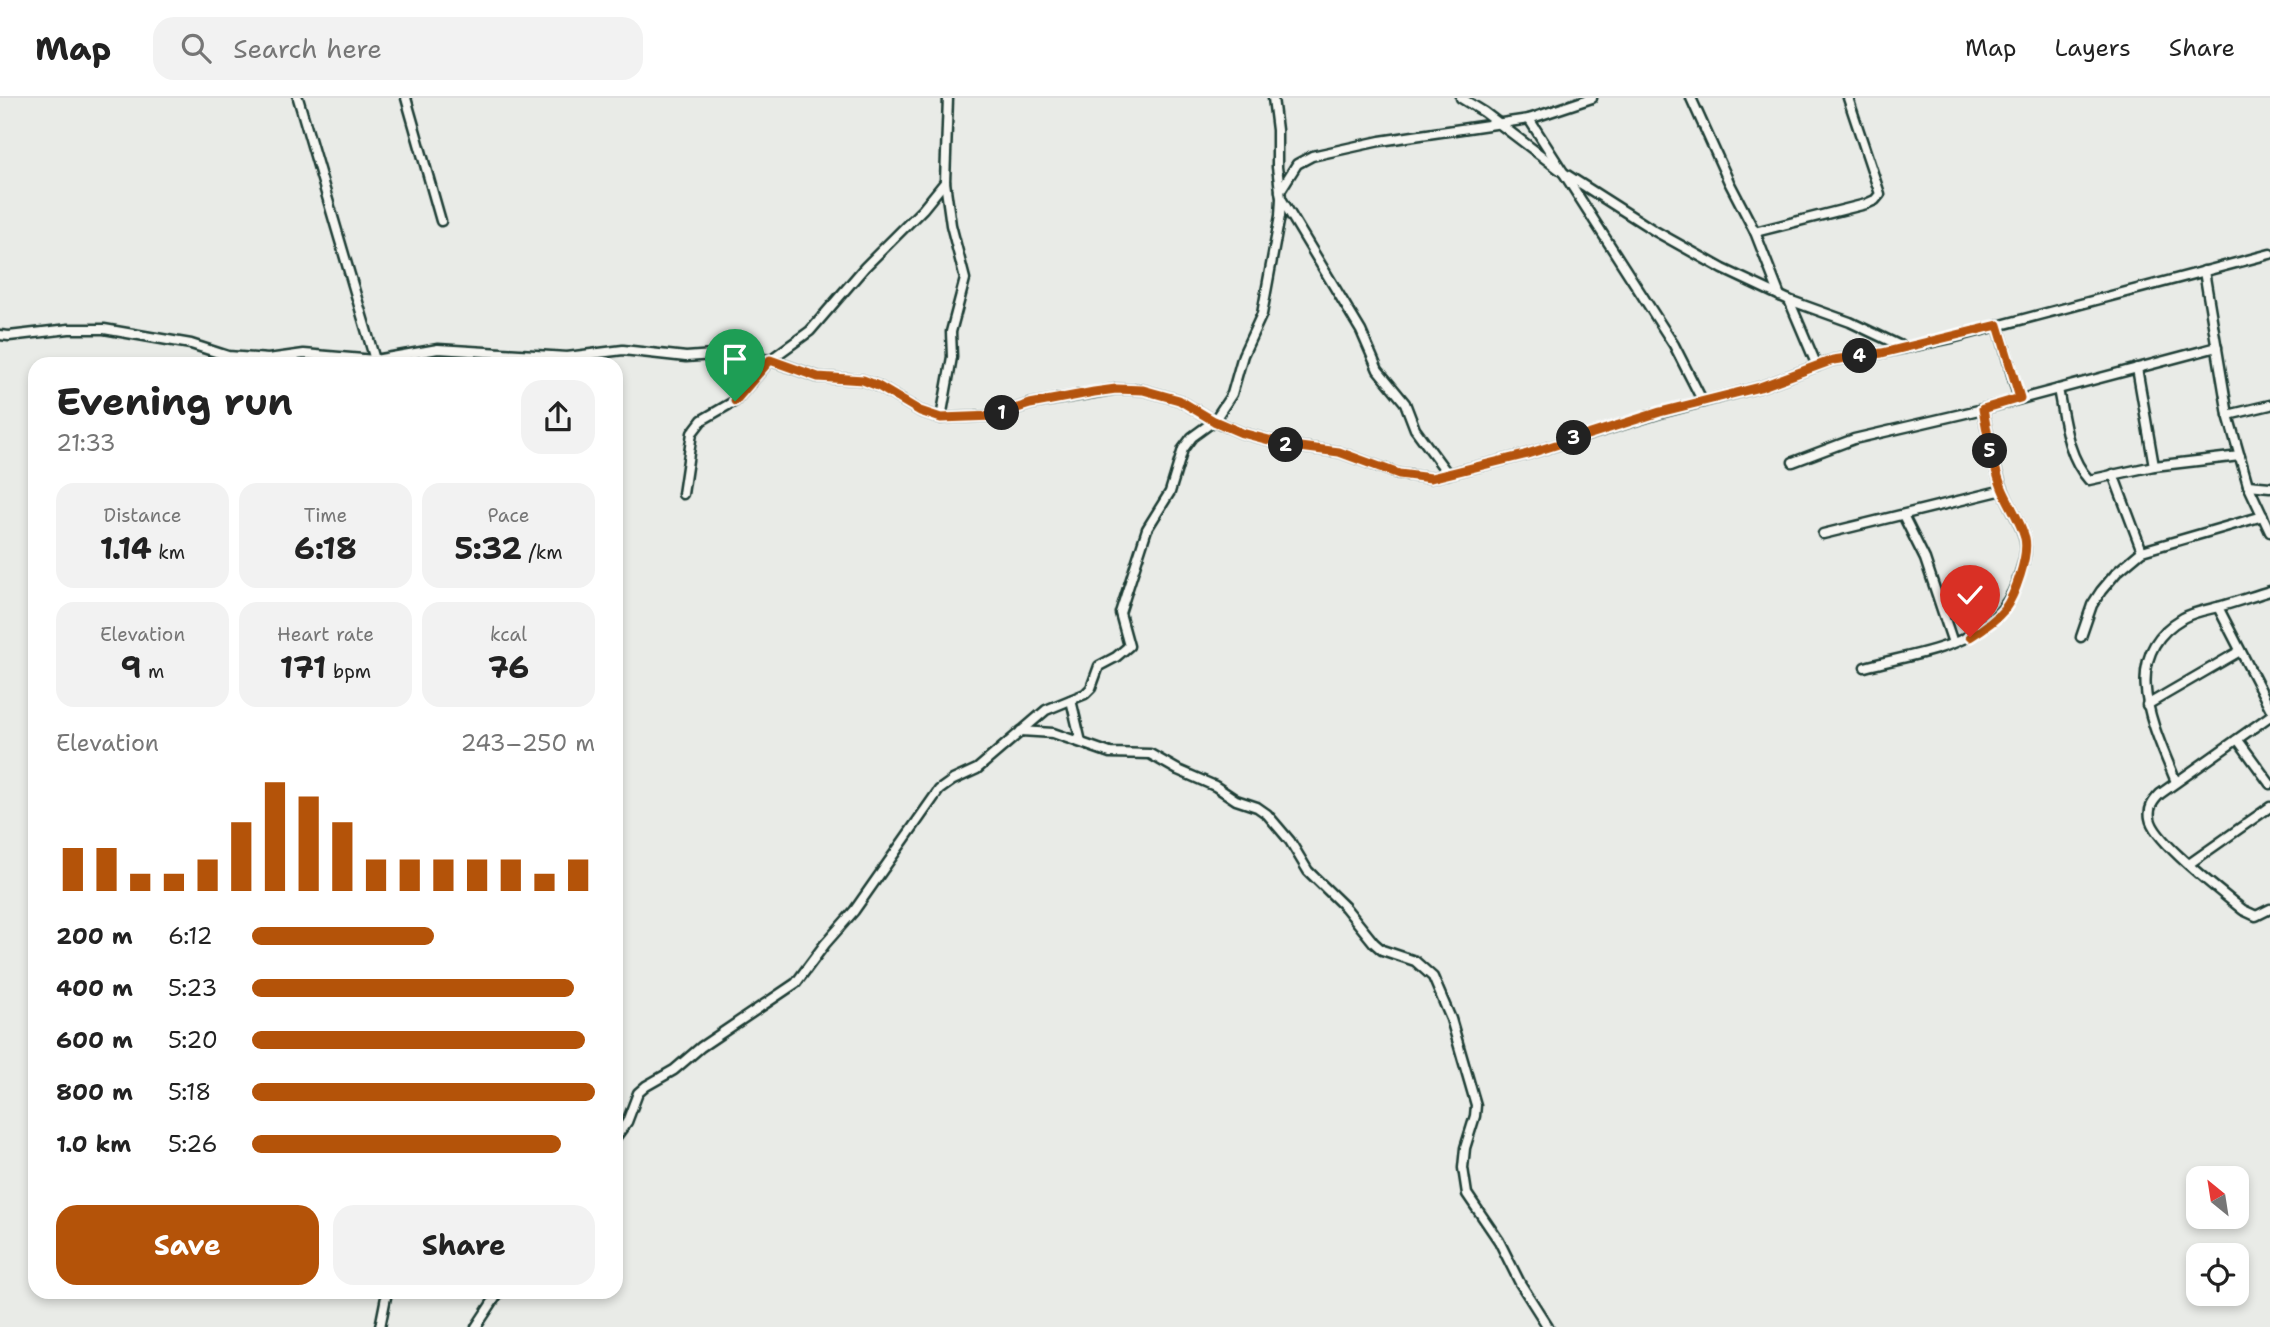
<!DOCTYPE html>
<meta charset="utf-8">
<style>
:root{--surface:#fff;--page:#f2f2f2;--text:#222;--muted:#767676;--line:#e0e0e0;--accent:#b45309}
body{margin:0;font-family:"Shantell Sans",sans-serif;background:var(--page);color:var(--text);height:100vh;display:flex;flex-direction:column;font-size:26px;white-space:nowrap}
*{box-sizing:border-box;margin:0}
p{font-size:23px;color:var(--muted)}
.icon{flex:none;width:38px;height:38px;fill:none;stroke:currentColor;stroke-width:2;stroke-linecap:round;stroke-linejoin:round}
.map{position:relative;flex:1;overflow:hidden}
.panel{position:absolute;left:28px;top:259px;width:595px;height:942px;display:flex;flex-direction:column;background:var(--surface);border-radius:21px;box-shadow:0 4px 10px #0003}
.panel>*{flex:none}
.needle{width:46px;rotate:330deg}
.tools{position:absolute;left:2186px;top:1068px;display:grid;gap:14px}
.tools a{display:grid;place-items:center;width:63px;height:63px;border-radius:14px;background:var(--surface);box-shadow:0 4px 10px #0003;font-size:35px}
.pin{position:absolute;display:grid;place-items:center;width:60px;height:60px;color:#fff;margin:-72px -30px;border-radius:50% 50% 50% 0;rotate:-45deg;box-shadow:0 0 7px #0007}
.pin .icon{rotate:45deg}
.km{position:absolute;width:35px;height:35px;margin:-18px;border-radius:50%;background:#222;color:#fff;font-size:19px;line-height:35px;text-align:center}
.round{display:grid;place-items:center;flex:none;width:74px;height:74px;border-radius:21px;background:var(--page)}
.overview{display:flex;align-items:center;justify-content:space-between;height:119px;padding:0 28px}
h1{font-size:38px;font-weight:700;line-height:52px}
.stats{display:grid;grid-template-columns:repeat(3,1fr);gap:10px;height:119px;padding:7px 28px}
.stats div{display:grid;align-content:center;border-radius:18px;background:var(--page);text-align:center}
.stats b{font-size:30px;font-weight:700}
.stats small{font-size:19px;font-weight:400}
.stats p{font-size:19px}
.chart{height:196px;padding:14px 28px}
.chart p{display:flex;justify-content:space-between}
.chart svg{width:100%;height:126px;margin-top:7px;stroke:var(--accent);stroke-width:6}
.cta{display:flex;gap:14px;margin-top:auto;padding:14px 28px}
.cta a{flex:1;height:80px;border-radius:21px;background:var(--accent);color:#fff;font-size:28px;font-weight:700;line-height:80px;text-align:center}
.cta a+a{background:var(--page);color:var(--text)}
ul{padding:0 28px;list-style:none;font-size:23px}
li{display:grid;grid-template-columns:112px 84px 1fr;align-items:center;height:52px}
li i{height:18px;border-radius:9px;background:var(--accent)}
header{display:flex;align-items:center;gap:42px;box-sizing:border-box;height:98px;padding:0 35px;background:var(--surface);border-bottom:2px solid var(--line)}
header strong{font-size:33px}
nav{display:flex;gap:38px;margin-inline-start:auto;font-size:24px}
.search{width:490px;height:63px;background:var(--page);display:flex;align-items:center;gap:18px;box-sizing:border-box;padding:0 24px;border-radius:21px;color:var(--muted);font-size:26px}
.map>svg:first-child{display:block}
.lines{fill:none;stroke-linecap:round;stroke-linejoin:round}
.street-casing{stroke:#1f3d34;stroke-width:13}
.street{stroke:#f6f6f2;stroke-width:8}
.route-casing{stroke:#fff;stroke-width:14}
.route{stroke:#b45309;stroke-width:9}
</style>
<header>
<strong>Map</strong>
<div class="search"><svg class="icon" aria-label="search" viewBox="0 0 24 24"><circle cx="10" cy="10" r="6"/><path d="M15 15l6 6"/></svg>Search here</div>
<nav><a>Map</a><a>Layers</a><a>Share</a></nav>
</header>
<div class="map">
<svg width="2270" height="1229" viewBox="0 0 2270 1229">
<rect width="100%" height="100%" fill="#e9ebe7"/>
<filter id="ink" filterUnits="userSpaceOnUse"><feTurbulence type="fractalNoise" baseFrequency=".0143" numOctaves="2"/><feDisplacementMap in="SourceGraphic" scale="14" xChannelSelector="R" yChannelSelector="G"/><feConvolveMatrix kernelMatrix="1 2 1 2 8 2 1 2 1" color-interpolation-filters="sRGB"/></filter>
<g filter="url(#ink)">
<g class="lines">
<g class="street-casing">
<g id="street">
<polyline points="298,0 375,262"/>
<polyline points="406,0 441,123"/>
<polyline points="1461,0 1484,14 1564,75 1655,133 1723,171 1789,202 1850,224 1905,250"/>
<polyline points="1691,0 1729,84 1755,134 1780,198"/>
<polyline points="1529,21 1674,247 1703,304"/>
<polyline points="1280,93 1297,66 1312,58 1380,43 1529,21 1592,0"/>
<polyline points="1282,102 1361,233 1378,272 1405,305 1415,331 1448,376"/>
<polyline points="1755,134 1866,106 1875,102 1880,96 1848,0"/>
<polyline points="2204,173 2228,317 2248,387 2270,434"/>
<polyline points="1789,202 1817,268"/>
<polyline points="1998,227 2019,301"/>
<polyline points="0,237 9,238 69,231 104,231 191,246 228,258 268,261 304,256 375,262 438,251 567,259 623,252 686,259 727,256 770,262 818,279 863,282 878,288 920,313 941,320 993,318 1030,306 1116,291 1143,292 1179,302 1214,323 1242,335 1292,348 1339,354 1399,376 1431,380 1524,357 1660,315 1760,289 1833,262 1882,255 1952,240 2270,156"/>
<polyline points="2137,270 2154,368"/>
<path d="M2058 291C2064 321 2067 358 2089 382L2154 368 2240 358"/>
<polyline points="2228,317 2270,307"/>
<polyline points="941,320 952,259 951,234 965,181 951,127 945,84 948,0"/>
<polyline points="1793,364 1854,341 1983,311 2217,249"/>
<polyline points="2113,376 2142,453"/>
<polyline points="2248,387 2270,389"/>
<polyline points="683,396 692,335 702,322 735,303 770,262 810,233 865,169 923,111 945,84"/>
<polyline points="1903,417 1925,461 1953,545"/>
<polyline points="1823,436 2003,392"/>
<polyline points="2218,509 2270,610"/>
<polyline points="2081,539 2092,507 2101,493 2117,474 2142,453 2263,418"/>
<path d="M1865 569C1928 552 2000 548 2020 475 2024 463 2028 450 2024 438 2019 421 2008 406 2002 389 1992 363 1988 338 1983 311"/>
<polyline points="1071,602 1081,644"/>
<polyline points="2147,607 2240,553"/>
<path d="M2270 618 2160 696C2153 703 2148 710 2150 720 2153 743 2223 795 2243 812L2256 818 2270 811"/>
<polyline points="1021,633 1053,635 1110,655 1150,656 1178,672 1215,688 1236,702 1257,709 1267,716 1290,743 1308,773 1345,809 1374,845 1382,852 1415,863 1433,879 1451,921 1476,1007 1475,1018 1465,1050 1463,1070 1467,1096 1499,1143 1520,1185 1548,1229"/>
<polyline points="2238,642 2270,686"/>
<path d="M2176 684C2155 631 2116 559 2183 520 2193 514 2206 512 2218 509 2236 504 2253 498 2270 493"/>
<polyline points="2189,766 2270,709"/>
<polyline points="616,1039 627,1024 638,995 646,988 674,972 701,949 796,885 825,846 854,813 939,692 953,682 977,671 1046,612 1085,596 1091,590 1099,568 1116,559 1129,548 1120,515 1147,431 1170,394 1183,351 1192,339 1214,323 1232,296 1243,257 1262,216 1280,118 1281,100 1277,69 1277,32 1273,0"/>
<polyline points="380,1229 387,1194"/>
<polyline points="476,1229 499,1194"/>
</g>
</g>
<use href="#street" class="street"/>
</g>
</g>
<g class="lines" filter="url(#ink)">
<g class="route-casing">
<path id="route" d="M735 303 770 262 818 279 863 282 878 288 920 313 941 320 993 318 1030 306 1094 294 1116 291 1143 292 1179 302 1214 323 1242 335 1292 348 1339 354 1399 376 1431 380 1524 357 1660 314 1760 289 1833 262 1882 255 1998 227 2020 300 1983 311C1988 338 1992 364 2002 390 2009 407 2020 422 2025 440 2029 458 2015 497 2004 512 1995 523 1983 531 1970 539"/>
</g>
<use href="#route" class="route"/>
</g>
</svg>
<div class="tools">
<a><svg class="needle" viewBox="-14 -14 28 28"><path d="M0-13l5 13h-10z" fill="#e53935"/><path d="M0 13l5-13h-10z" fill="#767676"/></svg></a>
<a><svg class="icon" aria-label="locate" viewBox="0 0 24 24"><circle cx="12" cy="12" r="6"/><path d="M12 2v4M12 18v4M2 12h4M18 12h4"/></svg></a>
</div>
<div class="pin" style="left:735px;top:303px;background:#1e9e55"><svg class="icon" aria-label="arrive" viewBox="0 0 24 24"><path d="M6 21V4h12l-3 4 3 4H6"/></svg></div>
<div class="pin" style="left:1970px;top:539px;background:#d93025"><svg class="icon" aria-label="check" viewBox="0 0 24 24"><path d="M5 12l5 5 9-10"/></svg></div>
<b class="km" style="left:1002px;top:315px">1</b>
<b class="km" style="left:1286px;top:347px">2</b>
<b class="km" style="left:1574px;top:340px">3</b>
<b class="km" style="left:1860px;top:258px">4</b>
<b class="km" style="left:1990px;top:353px">5</b>
<section class="panel">
<div class="overview"><div><h1>Evening run</h1><p>21:33</p></div><a class="round"><svg class="icon" aria-label="share" viewBox="0 0 24 24"><path d="M12 15V3M7 8l5-5 5 5M5 13v7h14v-7"/></svg></a></div>
<div class="stats">
<div><p>Distance</p><b>1.14<small> km</small></b></div>
<div><p>Time</p><b>6:18</b></div>
<div><p>Pace</p><b>5:32<small> /km</small></b></div>
</div>
<div class="stats">
<div><p>Elevation</p><b>9<small> m</small></b></div>
<div><p>Heart rate</p><b>171<small> bpm</small></b></div>
<div><p>kcal</p><b>76</b></div>
</div>
<div class="chart"><p><span>Elevation</span>243–250 m</p>
<svg viewBox="0 0 160 44" preserveAspectRatio="none"><path d="M5 44V29M15 44V29M25 44V38M35 44V38M45 44V33M55 44V20M65 44V6M75 44V11M85 44V20M95 44V33M105 44V33M115 44V33M125 44V33M135 44V33M145 44V38M155 44V33"/></svg>
</div>
<ul>
<li><b>200 m</b>6:12<i style="width:53%"></i></li>
<li><b>400 m</b>5:23<i style="width:94%"></i></li>
<li><b>600 m</b>5:20<i style="width:97%"></i></li>
<li><b>800 m</b>5:18<i style="width:100%"></i></li>
<li><b>1.0 km</b>5:26<i style="width:90%"></i></li>
</ul>
<div class="cta"><a>Save</a><a>Share</a></div>
</section>
</div>
